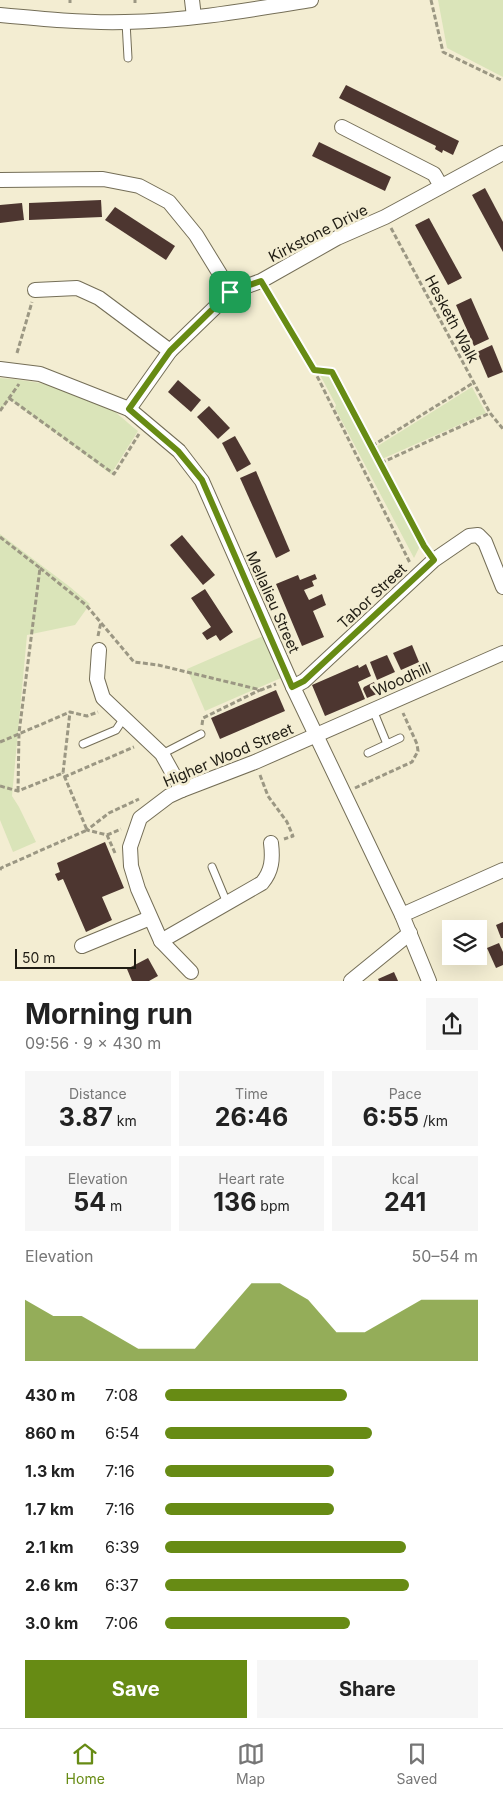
<!DOCTYPE html>
<meta charset="utf-8">
<style>
:root{--surface:#fff;--page:#f6f6f6;--text:#222;--muted:#767676;--line:#e0e0e0;--accent:#678b14}
body{margin:0;font-family:Inter,sans-serif;background:var(--page);color:var(--text);height:100vh;display:flex;flex-direction:column;font-size:19px;white-space:nowrap}
*{box-sizing:border-box;margin:0}
p{font-size:16px;color:var(--muted)}
.icon{flex:none;width:28px;height:28px;fill:none;stroke:currentColor;stroke-width:2;stroke-linecap:round;stroke-linejoin:round}
.map{position:relative;height:981px;overflow:hidden}
.details{display:flex;flex-direction:column;background:var(--surface);flex:1}
.details>*{flex:none}
.buttons{position:absolute;left:442px;top:920px;display:grid;gap:10px}
.buttons a{display:grid;place-items:center;width:45px;height:45px;border-radius:0px;background:var(--surface);box-shadow:0 5px 20px #0002;font-size:25px}
.scale{position:absolute;left:15px;bottom:12px;width:121px;box-sizing:border-box;padding-left:5px;border:2px solid #1f1c13;border-top:0;font-size:14px;line-height:18px;white-space:nowrap;color:#1f1c13;-webkit-text-stroke:4px #f3edd2;paint-order:stroke}
.pin{position:absolute;display:grid;place-items:center;width:42px;height:42px;color:#fff;margin:-21px;border-radius:10px;box-shadow:0 2px 8px #0006}
.round{display:grid;place-items:center;flex:none;width:52px;height:52px;border-radius:0px;background:var(--page)}
.headline{display:flex;align-items:center;justify-content:space-between;height:85px;padding:0 25px}
h1{font-size:28px;font-weight:700;line-height:38px}
.stats{display:grid;grid-template-columns:repeat(3,1fr);gap:8px;height:85px;padding:5px 25px}
.stats div{display:grid;align-content:center;border-radius:0px;background:var(--page);text-align:center}
.stats b{font-size:25px;font-weight:700}
.stats small{font-size:14px;font-weight:400}
.stats p{font-size:14px}
.chart{height:140px;padding:10px 25px}
.chart p{display:flex;justify-content:space-between}
.chart svg{width:100%;height:90px;margin-top:5px;fill:var(--accent);opacity:.7}
.primary-button{display:flex;gap:10px;margin-top:auto;padding:10px 25px}
.primary-button a{flex:1;height:58px;border-radius:0px;background:var(--accent);color:#fff;font-size:20px;font-weight:700;line-height:58px;text-align:center}
.primary-button a+a{background:var(--page);color:var(--text)}
ul{padding:0 25px;list-style:none;font-size:16px}
li{display:grid;grid-template-columns:80px 60px 1fr;align-items:center;height:38px}
li i{height:12px;border-radius:6px;background:var(--accent)}
.dock{display:flex;justify-content:space-around;align-items:center;height:70px;border-top:1px solid var(--line);background:var(--surface);font-size:14px;color:var(--muted)}
.dock a{display:grid;justify-items:center;gap:2px}
.dock .selected{color:var(--accent)}
.map>svg:first-child{display:block}
.green{fill:#dae4b9}
.building{fill:#4d3630}
.lines{fill:none;stroke-linecap:round;stroke-linejoin:round}
.service-casing{stroke:#746e57;stroke-width:9}
.minor-casing{stroke:#746e57;stroke-width:16}
.path{stroke:#9b9783;stroke-width:3;stroke-dasharray:5 2.5;stroke-linecap:butt}
.service{stroke:#fff;stroke-width:7}
.minor{stroke:#fff;stroke-width:14}
.route-casing{stroke:#fff;stroke-width:10}
.route{stroke:#678b14;stroke-width:6}
.labels{text-anchor:middle;dominant-baseline:central;stroke-width:5;stroke-linejoin:round;paint-order:stroke}
.street-label{font-size:15px;fill:#1f1c13;stroke:#f3edd2}
</style>
<div class="map">
<svg width="503" height="981" viewBox="0 0 503 981">
<rect width="100%" height="100%" fill="#f3edd2"/>
<g class="green">
<polygon points="438,0 503,0 503,77 447,48"/>
<polygon points="319,373 332,375 420,546 414,558 335,408 336,405"/>
<path d="M0 378C33 380 70 388 101 403 114 409 126 422 138 431L111 474 10 399 0 411Z"/>
<polygon points="472,387 486,413 382,459 376,447"/>
<polygon points="0,534 70,587 90,604 75,625 27,635 12,796 19,807 36,842 13,852 0,820"/>
<polygon points="263,636 281,678 205,711 187,669"/>
</g>
<g class="building">
<polygon points="346,85 459,141 453,155 443,150 442,153 435,149 436,146 339,98"/>
<polygon points="319,142 391,177 385,191 312,156"/>
<polygon points="485,188 503,222 503,252 472,195"/>
<polygon points="101,200 102,217 29,220 29,203"/>
<polygon points="22,203 24,220 0,223 0,205"/>
<polygon points="115,207 175,246 166,260 105,220"/>
<polygon points="429,218 462,278 448,285 415,225"/>
<polygon points="471,298 489,339 474,346 456,305"/>
<polygon points="492,345 503,372 488,378 477,352"/>
<polygon points="178,380 201,400 191,412 168,392"/>
<polygon points="209,406 230,428 218,439 197,417"/>
<polygon points="235,436 251,464 237,472 222,443"/>
<polygon points="256,471 290,551 276,558 240,478"/>
<polygon points="182,535 215,575 203,585 170,545"/>
<polygon points="315,574 317,579 312,581 314,586 304,590 309,600 322,594 324,600 326,605 313,611 324,637 302,646 276,584 298,575 300,580"/>
<polygon points="205,589 233,632 220,641 216,635 207,640 202,633 211,627 191,598"/>
<polygon points="412,645 419,662 401,670 393,653"/>
<polygon points="387,655 395,672 377,680 370,662"/>
<polygon points="366,664 371,676 358,682 365,699 325,716 312,685 358,665 359,668"/>
<polygon points="374,682 379,693 367,698 363,689 364,687"/>
<polygon points="276,690 285,711 220,739 211,718"/>
<polygon points="105,842 124,888 102,897 112,920 86,932 63,879 58,881 55,874 60,872 57,863"/>
<polygon points="503,922 503,938 501,938 496,925"/>
<polygon points="499,943 503,952 503,965 496,968 487,948"/>
<polygon points="148,958 158,976 149,981 132,981 127,969"/>
<polygon points="394,972 398,981 379,981 378,979"/>
</g>
<g class="lines">
<g class="service-casing">
<g id="service">
<polyline points="126,22 128,58"/>
<polyline points="373,710 387,744"/>
<polyline points="83,744 116,730 124,718"/>
<polyline points="368,753 400,738"/>
<polyline points="162,754 201,734"/>
<polyline points="212,867 227,903"/>
</g>
</g>
<g class="minor-casing">
<g id="minor">
<polyline points="192,0 194,17"/>
<path d="M0 15C42 19 84 23 125 22 188 21 249 10 311 0"/>
<polyline points="342,127 434,174 441,186"/>
<polyline points="0,180 103,179 139,186 169,202 196,235 231,292"/>
<polyline points="35,290 77,288 99,298 170,351"/>
<polyline points="0,369 40,374 129,409 179,451 202,481 293,687 402,915 429,981"/>
<polyline points="129,409 170,351 231,292 261,281 337,238 385,217 503,153"/>
<polyline points="99,650 97,679 103,698 162,754 182,790"/>
<polyline points="293,687 304,681 434,560 469,536 478,535 485,542 503,587"/>
<polyline points="402,915 503,870"/>
<path d="M161 941 262 883C272 871 273 859 271 843"/>
<polyline points="82,946 150,918"/>
<polyline points="191,972 161,941 138,889 131,866 130,847 140,818 169,796 182,790 255,762 503,653"/>
<polyline points="351,981 410,933"/>
</g>
</g>
<g class="path">
<polyline points="70,0 70,3"/>
<polyline points="135,0 135,3"/>
<polyline points="431,0 443,52 503,81"/>
<polyline points="391,228 490,413 503,429"/>
<polyline points="268,292 314,370 410,563"/>
<polyline points="17,353 32,302"/>
<polyline points="314,370 332,372 427,549"/>
<polyline points="9,398 114,474 139,434"/>
<polyline points="0,411 19,384"/>
<polyline points="372,446 473,383"/>
<polyline points="381,463 490,413"/>
<polyline points="0,537 40,568 19,733 18,791"/>
<polyline points="40,568 86,605 134,662 158,665 261,690 276,684"/>
<polyline points="98,636 101,622"/>
<polyline points="202,725 203,718 260,690"/>
<polyline points="0,742 70,712 87,716 98,712"/>
<polyline points="260,775 268,796 287,822 293,836 284,839"/>
<polyline points="64,777 134,747"/>
<polyline points="0,786 18,791 63,773 70,712"/>
<polyline points="355,788 412,762 418,751 417,744 403,713"/>
<polyline points="107,835 121,829"/>
<polyline points="115,853 107,835 87,830 109,813 139,799"/>
<polyline points="0,870 1,868 87,830 63,773"/>
</g>
<use href="#service" class="service"/>
<use href="#minor" class="minor"/>
</g>
<g class="lines">
<g class="route-casing">
<polygon id="route" points="261,281 314,370 332,372 424,546 434,560 304,681 292,687 202,480 178,451 129,409 170,351 230,292"/>
</g>
<use href="#route" class="route"/>
</g>
<g class="labels">
<g class="street-label">
<text transform="translate(318 233) rotate(-27)">Kirkstone Drive</text>
<text transform="translate(452 319) rotate(62)">Hesketh Walk</text>
<text transform="translate(372 596) rotate(-43)">Tabor Street</text>
<text transform="translate(273 602) rotate(66)">Mellalieu Street</text>
<text transform="translate(402 679) rotate(-24)">Woodhill</text>
<text transform="translate(228 755) rotate(-23)">Higher Wood Street</text>
</g>
</g>
</svg>
<div class="buttons">
<a><svg class="icon" aria-label="layers" viewBox="0 0 24 24"><path d="M12 4l9 5-9 5-9-5zM3 14l9 5 9-5"/></svg></a>
</div>
<div class="scale">50 m</div>
<div class="pin" style="left:230px;top:292px;background:#1e9e55"><svg class="icon" aria-label="arrive" viewBox="0 0 24 24"><path d="M6 21V4h12l-3 4 3 4H6"/></svg></div>
</div>
<section class="details">
<div class="headline"><div><h1>Morning run</h1><p>09:56 · 9 × 430 m</p></div><a class="round"><svg class="icon" aria-label="share" viewBox="0 0 24 24"><path d="M12 15V3M7 8l5-5 5 5M5 13v7h14v-7"/></svg></a></div>
<div class="stats">
<div><p>Distance</p><b>3.87<small> km</small></b></div>
<div><p>Time</p><b>26:46</b></div>
<div><p>Pace</p><b>6:55<small> /km</small></b></div>
</div>
<div class="stats">
<div><p>Elevation</p><b>54<small> m</small></b></div>
<div><p>Heart rate</p><b>136<small> bpm</small></b></div>
<div><p>kcal</p><b>241</b></div>
</div>
<div class="chart"><p><span>Elevation</span>50–54 m</p>
<svg viewBox="0 0 160 44" preserveAspectRatio="none"><path d="M0 44V14L10 22L20 22L30 30L40 38L50 38L60 38L70 22L80 6L90 6L100 14L110 30L120 30L130 22L140 14L150 14L160 14V44z"/></svg>
</div>
<ul>
<li><b>430 m</b>7:08<i style="width:58%"></i></li>
<li><b>860 m</b>6:54<i style="width:66%"></i></li>
<li><b>1.3 km</b>7:16<i style="width:54%"></i></li>
<li><b>1.7 km</b>7:16<i style="width:54%"></i></li>
<li><b>2.1 km</b>6:39<i style="width:77%"></i></li>
<li><b>2.6 km</b>6:37<i style="width:78%"></i></li>
<li><b>3.0 km</b>7:06<i style="width:59%"></i></li>
</ul>
<div class="primary-button"><a>Save</a><a>Share</a></div>
</section>
<nav class="dock">
<a class="selected"><svg class="icon" aria-label="home" viewBox="0 0 24 24"><path d="M3 11l9-7 9 7M6 9v11h12V9"/></svg>Home</a>
<a><svg class="icon" aria-label="map" viewBox="0 0 24 24"><path d="M3 6l6-2 6 2 6-2v14l-6 2-6-2-6 2zM9 4v14M15 6v14"/></svg>Map</a>
<a><svg class="icon" aria-label="saved" viewBox="0 0 24 24"><path d="M7 4h10v16l-5-4-5 4z"/></svg>Saved</a>
</nav>
